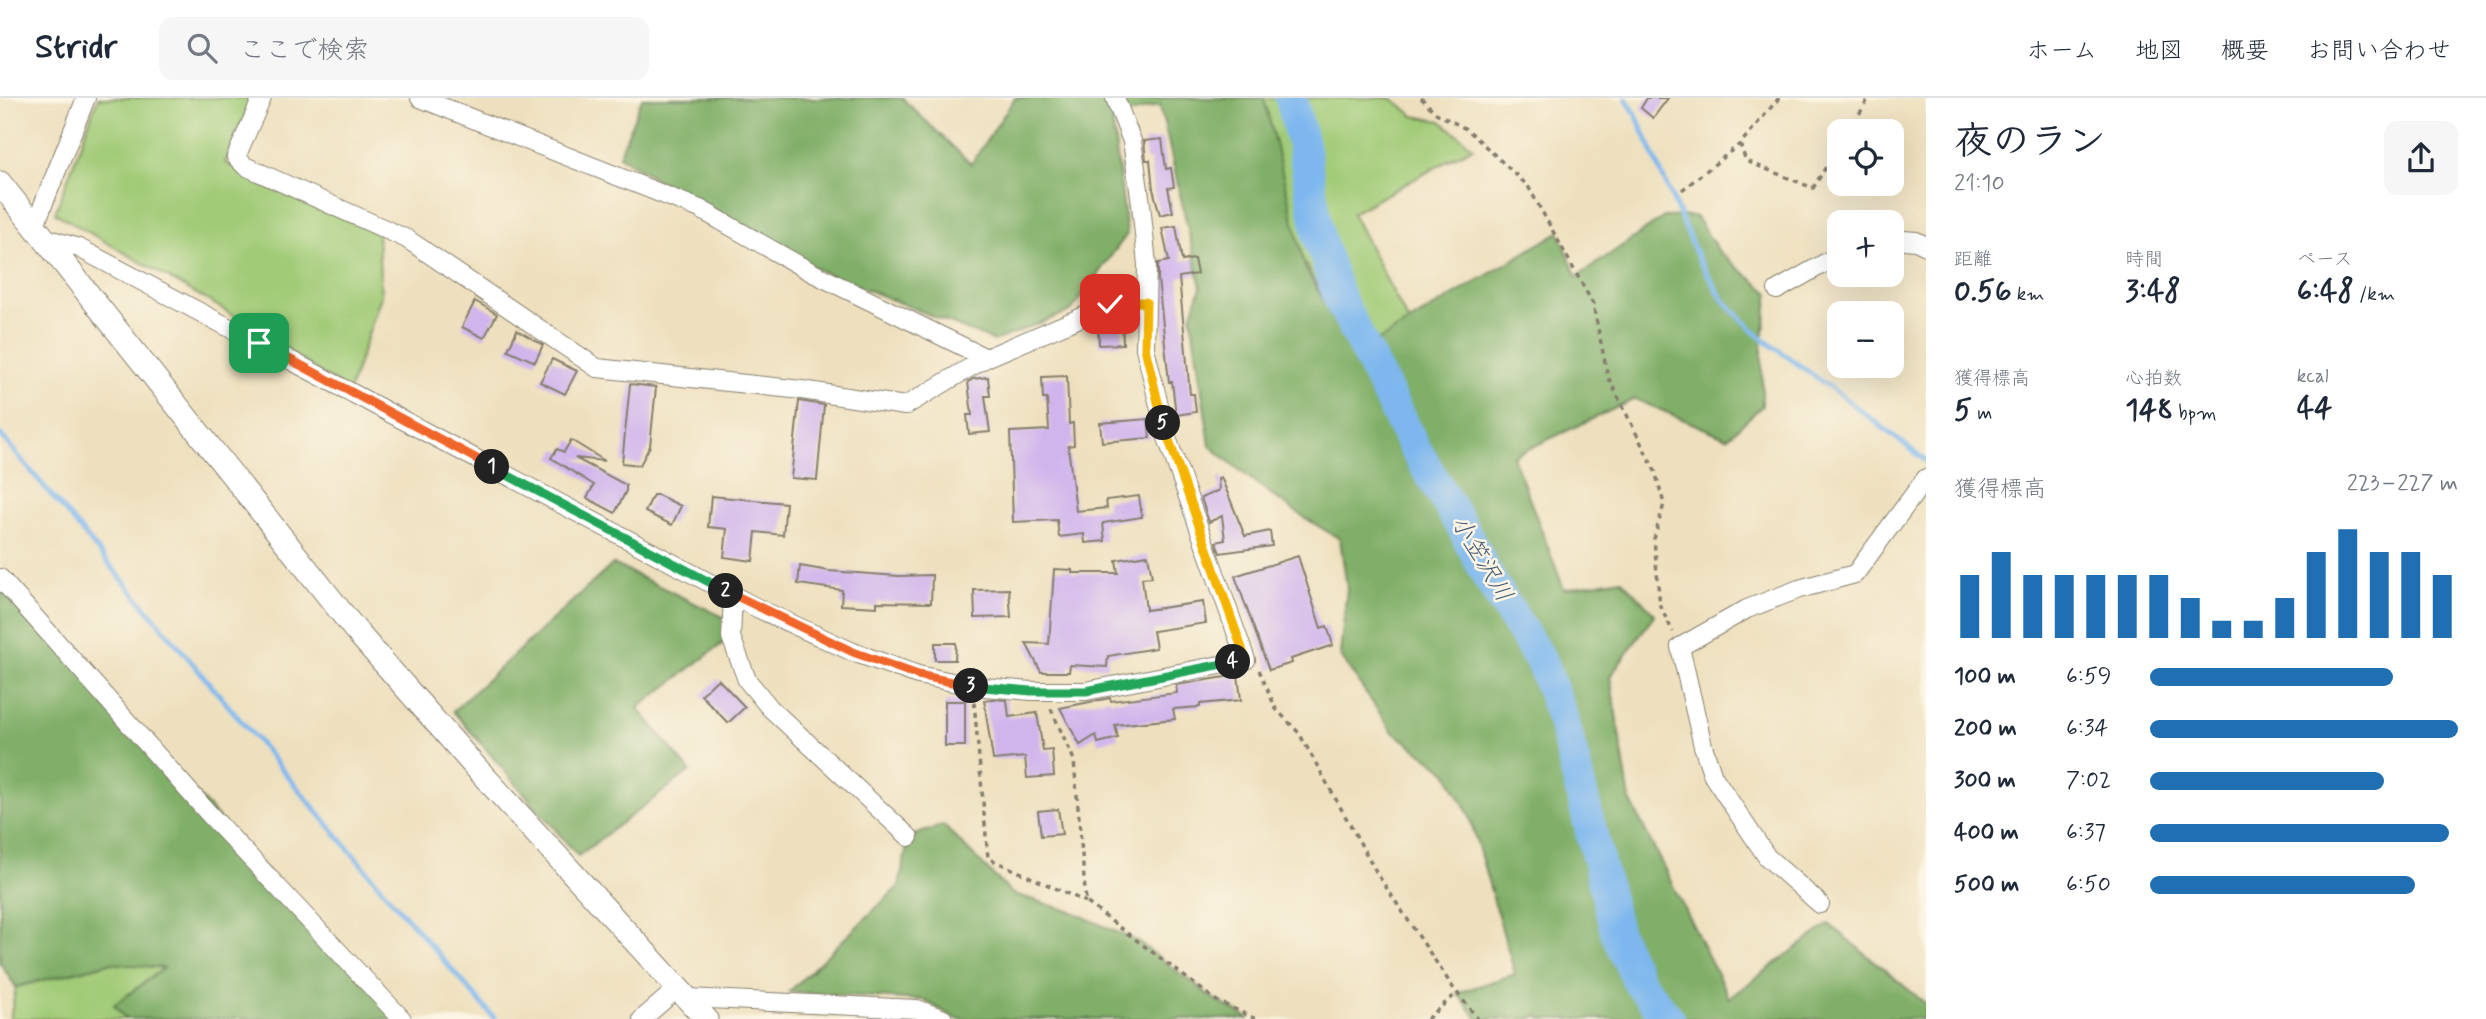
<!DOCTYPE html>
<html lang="ja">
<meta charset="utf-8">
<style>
:root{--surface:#fff;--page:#f6f6f7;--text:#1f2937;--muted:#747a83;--line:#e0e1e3;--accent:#1f6fb2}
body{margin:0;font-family:Mynerve,"Klee One",sans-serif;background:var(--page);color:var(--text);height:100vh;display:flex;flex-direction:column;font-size:26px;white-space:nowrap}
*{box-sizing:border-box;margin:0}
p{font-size:23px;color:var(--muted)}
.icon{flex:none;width:38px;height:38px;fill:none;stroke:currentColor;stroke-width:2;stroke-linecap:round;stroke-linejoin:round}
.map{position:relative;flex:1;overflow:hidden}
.drawer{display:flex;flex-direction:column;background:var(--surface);width:560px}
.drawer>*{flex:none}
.controls{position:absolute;left:1827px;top:21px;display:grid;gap:14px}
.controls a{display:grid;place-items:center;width:77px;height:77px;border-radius:14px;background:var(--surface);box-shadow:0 7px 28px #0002;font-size:35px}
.pin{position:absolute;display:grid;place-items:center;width:60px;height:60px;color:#fff;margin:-30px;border-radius:14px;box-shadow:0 4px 10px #0006}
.km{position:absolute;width:35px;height:35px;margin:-18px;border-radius:50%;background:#222;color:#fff;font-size:19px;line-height:35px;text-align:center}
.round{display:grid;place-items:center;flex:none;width:74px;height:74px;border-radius:14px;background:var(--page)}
.summary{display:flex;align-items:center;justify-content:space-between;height:119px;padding:0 28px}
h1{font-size:38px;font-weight:700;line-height:52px}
.metrics{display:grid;grid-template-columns:repeat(3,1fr);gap:10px;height:119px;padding:7px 28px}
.metrics div{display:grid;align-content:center}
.metrics b{font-size:30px;font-weight:700}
.metrics small{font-size:19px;font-weight:400}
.metrics p{font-size:19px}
.chart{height:196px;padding:14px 28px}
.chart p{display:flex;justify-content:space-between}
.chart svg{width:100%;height:126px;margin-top:7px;stroke:var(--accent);stroke-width:6}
ul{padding:0 28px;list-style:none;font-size:23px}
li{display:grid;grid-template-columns:112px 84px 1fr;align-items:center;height:52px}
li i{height:18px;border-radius:9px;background:var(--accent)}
header{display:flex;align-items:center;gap:42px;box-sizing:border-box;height:98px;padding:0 35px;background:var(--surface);border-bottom:2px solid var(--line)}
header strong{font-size:33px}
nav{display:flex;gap:38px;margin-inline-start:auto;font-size:24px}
.search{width:490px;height:63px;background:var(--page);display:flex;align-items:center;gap:18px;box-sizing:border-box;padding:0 24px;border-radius:14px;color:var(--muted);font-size:26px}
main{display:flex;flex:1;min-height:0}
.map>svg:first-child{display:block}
.green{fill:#a1cb77;stroke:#5e744a;stroke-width:2}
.forest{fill:#80af68;stroke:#4e6642;stroke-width:2}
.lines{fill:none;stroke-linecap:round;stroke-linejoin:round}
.stream{stroke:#7db7ee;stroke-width:5}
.river{stroke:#7db7ee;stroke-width:32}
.building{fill:#d0b5ec}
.minor-casing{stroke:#857e6d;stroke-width:20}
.tertiary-casing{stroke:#857e6d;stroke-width:25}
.path{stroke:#857e6d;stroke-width:3.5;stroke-dasharray:5 5;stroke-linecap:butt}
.minor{stroke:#fff;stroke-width:18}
.tertiary{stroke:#fff;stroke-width:23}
.split-1-casing{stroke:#fff;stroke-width:14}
.split-2-casing{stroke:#fff;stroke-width:14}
.split-3-casing{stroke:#fff;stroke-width:14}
.split-4-casing{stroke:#fff;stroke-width:14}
.split-5-casing{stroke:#fff;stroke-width:14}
.split-6-casing{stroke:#fff;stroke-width:14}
.split-1{stroke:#f0652b;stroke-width:9}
.split-2{stroke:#22a559;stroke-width:9}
.split-3{stroke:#f0652b;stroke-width:9}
.split-4{stroke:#22a559;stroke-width:9}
.split-5{stroke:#f5b400;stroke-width:9}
.split-6{stroke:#f5b400;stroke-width:9}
.labels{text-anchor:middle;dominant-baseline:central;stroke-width:5;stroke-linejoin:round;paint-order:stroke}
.water-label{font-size:24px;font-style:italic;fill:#435a70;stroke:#fcf5e5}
</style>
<header>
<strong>Stridr</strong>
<div class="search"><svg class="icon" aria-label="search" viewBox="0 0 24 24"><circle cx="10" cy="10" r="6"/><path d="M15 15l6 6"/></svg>ここで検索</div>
<nav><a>ホーム</a><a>地図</a><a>概要</a><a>お問い合わせ</a></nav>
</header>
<main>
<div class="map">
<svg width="1926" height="921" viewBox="0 0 1926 921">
<rect width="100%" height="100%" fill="#fcf5e5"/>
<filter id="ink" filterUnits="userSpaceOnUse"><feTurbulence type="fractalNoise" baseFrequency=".0143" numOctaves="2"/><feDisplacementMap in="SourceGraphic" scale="14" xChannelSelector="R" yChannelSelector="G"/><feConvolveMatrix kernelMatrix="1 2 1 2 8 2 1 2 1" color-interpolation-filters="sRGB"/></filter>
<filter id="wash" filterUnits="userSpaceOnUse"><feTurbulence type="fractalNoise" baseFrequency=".00686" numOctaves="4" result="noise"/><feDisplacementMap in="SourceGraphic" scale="28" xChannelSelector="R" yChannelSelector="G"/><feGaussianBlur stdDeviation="1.57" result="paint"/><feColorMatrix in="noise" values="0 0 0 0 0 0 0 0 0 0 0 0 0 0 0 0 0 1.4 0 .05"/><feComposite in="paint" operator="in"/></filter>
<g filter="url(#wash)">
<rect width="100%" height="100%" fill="#eee0be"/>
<g class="green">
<polygon points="98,0 252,0 225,65 378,135 381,198 349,293 221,210 55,115"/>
<polygon points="1264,0 1391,0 1414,18 1441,23 1473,49 1352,115 1476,354 1622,756 1302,160"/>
<polygon points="110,865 165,869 115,907 126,921 10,921 16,889"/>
</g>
<g class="forest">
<path d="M642 0H902L971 66 1015 0H1264L1305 170 1354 257 1559 134 1577 179 1664 119 1695 118 1720 155 1769 195 1762 246V308L1727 340 1635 301 1513 358 1564 491 1621 481 1655 516 1610 579 1630 702 1729 900 1829 826 1926 906V921H1541L1538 917 1530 921H1478L1457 895 1515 876 1469 717 1446 673 1392 633 1340 557 1347 490 1340 441C1292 414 1252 383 1210 348L1191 218 1201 189 1160 7 1112 20 1127 136 1071 213 994 243 781 157 619 58Z"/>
<polygon points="613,466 732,523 731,539 638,610 690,673 578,758 453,613"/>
<polygon points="0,480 402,921 126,921 114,907 164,870 110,865 16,889 0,865"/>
<polygon points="943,727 1011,795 1073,814 1137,843 1217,903 1250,921 957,921 923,902 789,894 899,788 909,739"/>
</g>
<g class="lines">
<g class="stream">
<polyline points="1626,0 1637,19 1699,162 1724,203 1760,239 1838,295 1926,363"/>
<polyline points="0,336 394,805 495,921"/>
</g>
<polyline class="river" points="1291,0 1303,47 1319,140 1339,200 1414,349 1465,434 1488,479 1542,565 1564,625 1617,837 1639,885 1669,921"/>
</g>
<g id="blocks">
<g class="building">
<polygon points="1647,0 1668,0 1653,20 1641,10"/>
<polygon points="1162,41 1166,71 1171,70 1174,89 1168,90 1173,114 1160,117 1153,91 1150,62 1146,62 1144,43"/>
<polygon points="1176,128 1182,163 1194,161 1197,176 1179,179 1190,296 1194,296 1196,314 1176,317 1172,284 1169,284 1158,180 1158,165 1169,163 1162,130"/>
<polygon points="475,203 497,216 484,240 462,229"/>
<polygon points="1122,224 1123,246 1099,247 1098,225"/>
<polygon points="517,232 543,247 535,264 508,252"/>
<polygon points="552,261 577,273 565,296 540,284"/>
<polygon points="1067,278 1069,326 1073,325 1074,347 1068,348 1076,413 1107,410 1106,402 1139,398 1142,419 1103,425 1105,443 1085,445 1084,436 1059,439 1057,422 1013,424 1010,334 1049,332 1047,301 1043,301 1042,279"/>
<polygon points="988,279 990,298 985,298 990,334 969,336 967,317 972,317 968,284 973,281"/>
<polygon points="630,286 656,289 650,348 640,367 622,365"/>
<polygon points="799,303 824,307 817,382 791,380"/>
<polygon points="1148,321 1150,340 1102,344 1100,325"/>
<polygon points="571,342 605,363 575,360 626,387 626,393 615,415 587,400 594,387 551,360 557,351 564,354"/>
<polygon points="1221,379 1245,438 1270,433 1272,448 1220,455 1216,444 1225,442 1222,418 1209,424 1201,400 1219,392 1218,380"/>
<polygon points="653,397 658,397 681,408 672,427 645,414"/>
<polygon points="711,398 786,405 783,437 756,434 753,463 724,459 727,431 708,429"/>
<polygon points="1148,457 1152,479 1142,480 1146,512 1203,504 1206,525 1153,533 1156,550 1108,558 1107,569 1070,567 1069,574 1041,574 1026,545 1049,546 1054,471 1072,472 1072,475 1118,475 1116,462"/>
<polygon points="1298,458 1321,530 1327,528 1333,547 1291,561 1292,565 1269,572 1235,478"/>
<polygon points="800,468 829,473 899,478 932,477 931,505 877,504 877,509 841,507 842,492 798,486"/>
<polygon points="1009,491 1011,519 975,520 974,492"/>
<polygon points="935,545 956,545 955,562 935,562"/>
<polygon points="1238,577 1241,602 1200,606 1200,609 1173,611 1175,621 1115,627 1118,640 1098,645 1096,637 1080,647 1060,610 1110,600 1111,603 1177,595 1176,587"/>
<polygon points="718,581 745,609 728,625 701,597"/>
<polygon points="992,601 1007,602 1009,619 1037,615 1043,653 1052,652 1054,678 1027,680 1025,659 993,662 984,602"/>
<rect x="945" y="603" width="20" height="45"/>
<polygon points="1058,711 1062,736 1041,738 1038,713"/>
</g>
</g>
</g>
<g filter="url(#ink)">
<use href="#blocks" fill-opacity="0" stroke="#857e6d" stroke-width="2"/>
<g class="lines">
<g class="minor-casing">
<g id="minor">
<polyline points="262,0 236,59 245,68 407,141 597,270 802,292 905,308 986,260 1110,207 1122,204 1146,204"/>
<polyline points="420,0 700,111 811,174 986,260"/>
<polyline points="35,127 86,0"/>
<polyline points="46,140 79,150 757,510 853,554 918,577 972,588 1031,593 1086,593 1246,562 1167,340 1145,250 1147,167 1141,106 1132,43 1115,0"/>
<polyline points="1892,141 1916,143 1926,148"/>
<polyline points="1777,192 1839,157"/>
<polyline points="0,480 210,717 402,921"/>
<polyline points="733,498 731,539 747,582 770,610 909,739"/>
<polyline points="1820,806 1767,759 1713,678 1703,648 1680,549 1747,511 1799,491 1855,476 1926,380"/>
<polyline points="688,900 917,911 943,921"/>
<polyline points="642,921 678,890"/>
</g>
</g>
<g class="tertiary-casing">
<polyline id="tertiary" points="0,85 357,534 471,664 706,921"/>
</g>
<g class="path">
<polyline points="1421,0 1436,15 1468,32 1528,88 1593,206 1608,279 1655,373 1664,406 1654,441 1660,508 1673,534"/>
<polyline points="1779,0 1740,46 1746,63 1813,90 1839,48"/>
<polyline points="1849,33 1869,0"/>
<polyline points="1682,92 1740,46"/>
<polyline points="1259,572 1276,611 1299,635 1378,777 1454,891 1478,921"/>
<polyline points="974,604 988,760 1086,804"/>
<polyline points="1051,611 1074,662 1086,804 1217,903 1256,921"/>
<polyline points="1427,921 1457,895"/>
</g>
<use href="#minor" class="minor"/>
<use href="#tertiary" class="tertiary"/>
</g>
</g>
<g class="lines" filter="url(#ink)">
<g class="split-1-casing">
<polyline id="split-1" points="259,245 492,369"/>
</g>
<g class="split-2-casing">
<polyline id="split-2" points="492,369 726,493"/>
</g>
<g class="split-3-casing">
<polyline id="split-3" points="726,493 853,554 918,577 971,588"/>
</g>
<g class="split-4-casing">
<polyline id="split-4" points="971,588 1031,593 1086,593 1233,564"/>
</g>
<g class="split-5-casing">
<polyline id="split-5" points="1163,325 1246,562 1233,564"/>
</g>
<g class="split-6-casing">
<polyline id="split-6" points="1110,206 1122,204 1146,204 1145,250 1163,325"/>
</g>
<use href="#split-1" class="split-1"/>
<use href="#split-2" class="split-2"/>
<use href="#split-3" class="split-3"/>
<use href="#split-4" class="split-4"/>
<use href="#split-5" class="split-5"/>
<use href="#split-6" class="split-6"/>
</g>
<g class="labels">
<g class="water-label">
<text transform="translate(1481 461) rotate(59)">小笠沢川</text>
</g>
</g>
</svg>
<div class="controls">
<a><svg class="icon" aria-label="locate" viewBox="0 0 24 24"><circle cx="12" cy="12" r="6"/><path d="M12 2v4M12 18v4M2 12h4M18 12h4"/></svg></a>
<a>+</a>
<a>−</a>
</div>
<div class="pin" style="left:259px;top:245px;background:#1e9e55"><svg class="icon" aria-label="arrive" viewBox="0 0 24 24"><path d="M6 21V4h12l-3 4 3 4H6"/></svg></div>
<div class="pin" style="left:1110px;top:206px;background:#d93025"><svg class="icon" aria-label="check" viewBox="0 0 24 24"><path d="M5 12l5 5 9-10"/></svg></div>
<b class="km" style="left:492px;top:369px">1</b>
<b class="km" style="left:726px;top:493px">2</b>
<b class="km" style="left:971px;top:588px">3</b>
<b class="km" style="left:1233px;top:564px">4</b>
<b class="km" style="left:1163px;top:325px">5</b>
</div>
<section class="drawer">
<div class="summary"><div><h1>夜のラン</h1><p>21:10</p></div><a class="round"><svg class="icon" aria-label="share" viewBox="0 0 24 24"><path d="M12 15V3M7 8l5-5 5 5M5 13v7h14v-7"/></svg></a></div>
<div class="metrics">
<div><p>距離</p><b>0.56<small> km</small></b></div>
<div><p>時間</p><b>3:48</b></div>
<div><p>ペース</p><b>6:48<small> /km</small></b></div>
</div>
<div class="metrics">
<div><p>獲得標高</p><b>5<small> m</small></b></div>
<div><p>心拍数</p><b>148<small> bpm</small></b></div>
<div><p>kcal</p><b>44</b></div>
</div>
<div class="chart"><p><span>獲得標高</span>223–227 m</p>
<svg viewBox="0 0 160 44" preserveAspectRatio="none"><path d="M5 44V22M15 44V14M25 44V22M35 44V22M45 44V22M55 44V22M65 44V22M75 44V30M85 44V38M95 44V38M105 44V30M115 44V14M125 44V6M135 44V14M145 44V14M155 44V22"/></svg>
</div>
<ul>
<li><b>100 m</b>6:59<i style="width:79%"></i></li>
<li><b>200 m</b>6:34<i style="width:100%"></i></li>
<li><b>300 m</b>7:02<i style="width:76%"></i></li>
<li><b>400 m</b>6:37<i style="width:97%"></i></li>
<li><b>500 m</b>6:50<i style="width:86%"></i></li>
</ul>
</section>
</main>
